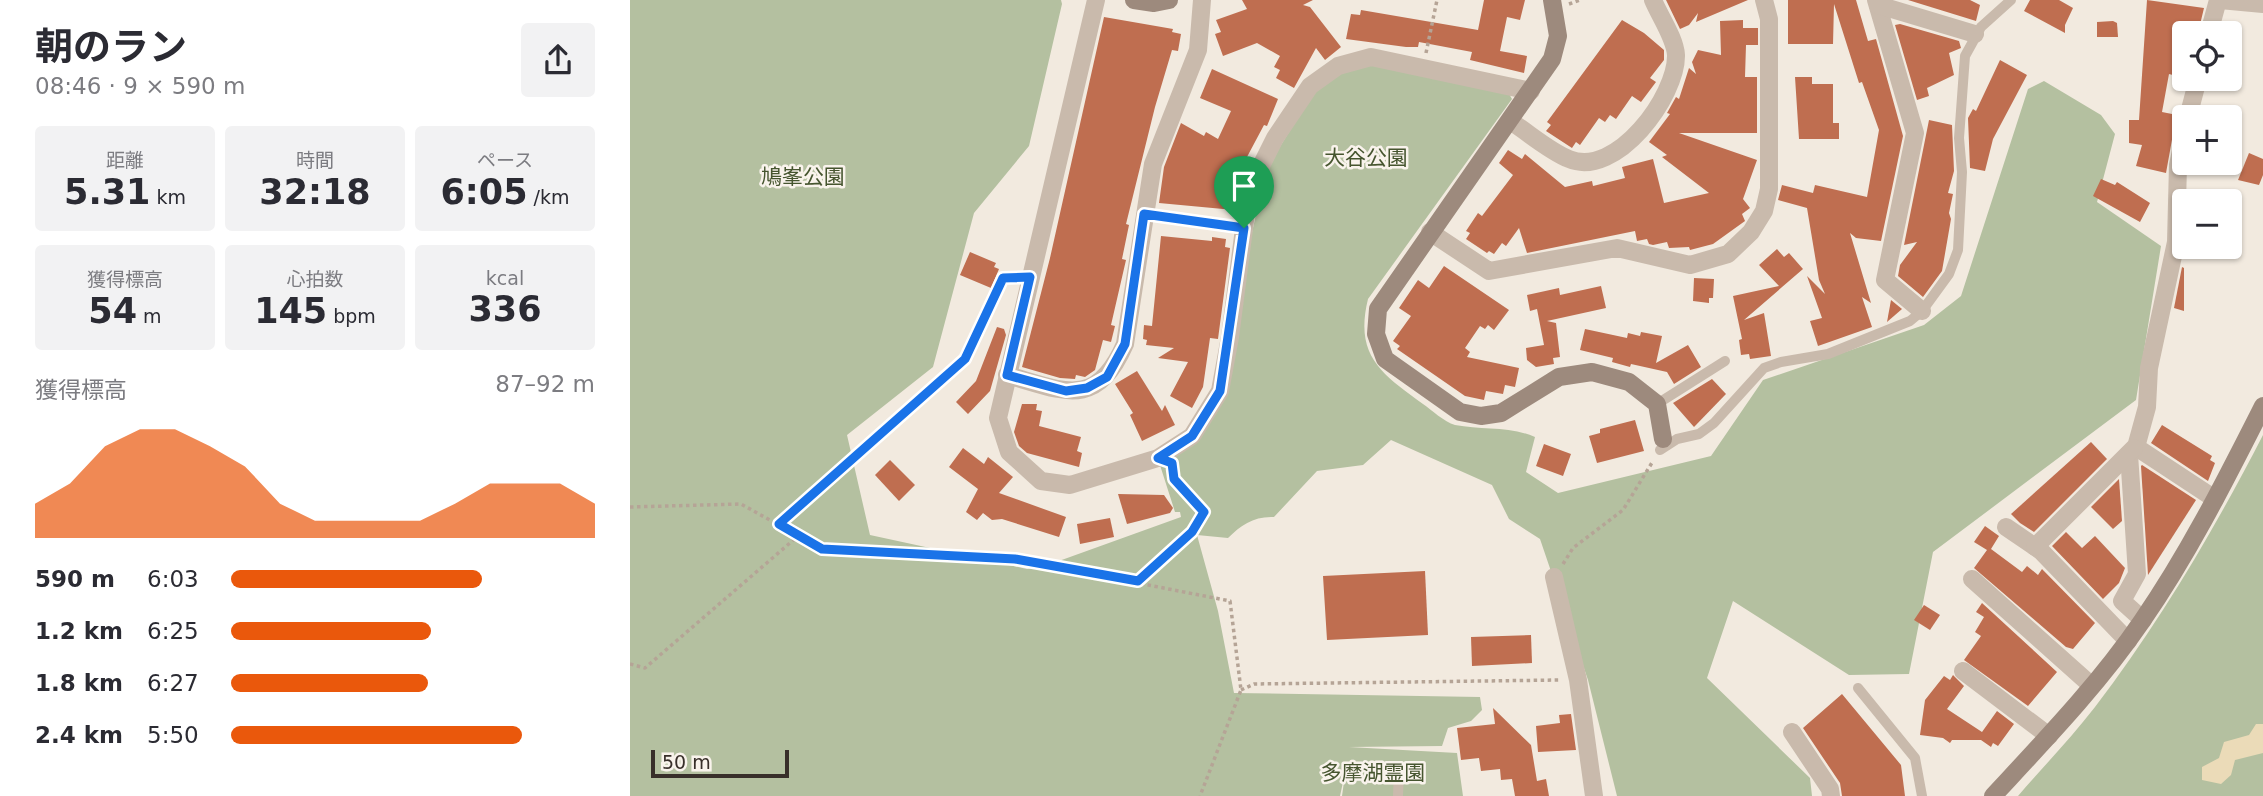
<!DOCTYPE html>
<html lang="ja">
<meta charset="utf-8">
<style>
:root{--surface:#fff;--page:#f2f2f3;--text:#2b2b33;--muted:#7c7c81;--accent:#ea580c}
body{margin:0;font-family:"DejaVu Sans","Noto Sans JP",sans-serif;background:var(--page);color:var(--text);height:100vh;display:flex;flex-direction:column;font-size:26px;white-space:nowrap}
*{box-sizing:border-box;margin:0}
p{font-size:23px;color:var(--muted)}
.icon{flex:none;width:38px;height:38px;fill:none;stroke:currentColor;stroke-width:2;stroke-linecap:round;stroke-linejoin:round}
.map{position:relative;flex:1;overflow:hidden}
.drawer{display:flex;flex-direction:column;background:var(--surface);width:630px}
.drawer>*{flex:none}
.fabs{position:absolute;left:1542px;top:21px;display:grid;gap:14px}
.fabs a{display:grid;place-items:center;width:70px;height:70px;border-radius:7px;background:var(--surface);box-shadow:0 2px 5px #0004;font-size:35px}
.scale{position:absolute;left:21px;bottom:18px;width:138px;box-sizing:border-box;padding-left:7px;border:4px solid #382f2a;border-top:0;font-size:19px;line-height:24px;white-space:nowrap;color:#382f2a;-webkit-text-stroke:5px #f9f3ec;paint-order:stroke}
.pin{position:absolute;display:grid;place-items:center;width:60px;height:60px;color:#fff;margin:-72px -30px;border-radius:50% 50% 50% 0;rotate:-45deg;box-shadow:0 0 7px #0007}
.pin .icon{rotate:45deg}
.round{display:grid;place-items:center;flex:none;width:74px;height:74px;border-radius:7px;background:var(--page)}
.summary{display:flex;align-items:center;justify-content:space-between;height:119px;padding:0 35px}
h1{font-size:38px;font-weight:700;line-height:52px}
.stats{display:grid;grid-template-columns:repeat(3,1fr);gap:10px;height:119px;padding:7px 35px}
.stats div{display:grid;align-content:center;border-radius:7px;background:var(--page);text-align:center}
.stats b{font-size:35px;font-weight:700}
.stats small{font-size:19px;font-weight:400}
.stats p{font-size:19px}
.chart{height:196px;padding:14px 35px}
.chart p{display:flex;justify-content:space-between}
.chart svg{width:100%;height:126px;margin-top:7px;fill:var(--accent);opacity:.7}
ul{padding:0 35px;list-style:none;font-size:23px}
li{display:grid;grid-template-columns:112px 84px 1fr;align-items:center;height:52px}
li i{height:18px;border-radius:9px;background:var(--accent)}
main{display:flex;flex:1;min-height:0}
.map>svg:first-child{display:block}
.green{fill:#b4c0a0}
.sand{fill:#ebdbb8}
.building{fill:#bf6e50}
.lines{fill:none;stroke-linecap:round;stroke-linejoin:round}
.path{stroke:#b5a496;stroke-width:3.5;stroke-dasharray:3.5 3.5;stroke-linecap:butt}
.lane{stroke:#c9baac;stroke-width:10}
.street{stroke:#c9baac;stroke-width:18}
.secondary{stroke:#9d8a7d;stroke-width:18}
.route-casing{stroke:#fff;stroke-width:14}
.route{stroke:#1a73e8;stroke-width:9}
.labels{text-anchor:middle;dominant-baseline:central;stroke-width:5;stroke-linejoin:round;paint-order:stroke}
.park-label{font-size:21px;fill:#46552f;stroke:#f9f3ec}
</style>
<main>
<section class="drawer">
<div class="summary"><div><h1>朝のラン</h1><p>08:46 · 9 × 590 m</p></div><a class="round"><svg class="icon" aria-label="share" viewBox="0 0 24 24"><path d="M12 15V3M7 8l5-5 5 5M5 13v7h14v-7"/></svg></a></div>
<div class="stats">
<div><p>距離</p><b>5.31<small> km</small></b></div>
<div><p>時間</p><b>32:18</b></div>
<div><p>ペース</p><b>6:05<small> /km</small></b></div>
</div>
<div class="stats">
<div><p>獲得標高</p><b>54<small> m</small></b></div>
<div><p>心拍数</p><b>145<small> bpm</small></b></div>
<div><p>kcal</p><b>336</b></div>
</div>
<div class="chart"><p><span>獲得標高</span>87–92 m</p>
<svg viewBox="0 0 160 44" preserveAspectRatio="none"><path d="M0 44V32L10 25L20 12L30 6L40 6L50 12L60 19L70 32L80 38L90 38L100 38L110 38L120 32L130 25L140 25L150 25L160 32V44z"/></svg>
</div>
<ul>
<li><b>590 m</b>6:03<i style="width:69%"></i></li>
<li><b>1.2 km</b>6:25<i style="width:55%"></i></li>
<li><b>1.8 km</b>6:27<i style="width:54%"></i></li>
<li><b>2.4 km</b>5:50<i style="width:80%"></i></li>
</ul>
</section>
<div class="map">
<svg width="1633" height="796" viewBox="0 0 1633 796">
<rect width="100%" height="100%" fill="#f2eadf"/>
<g class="green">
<path d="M0 0H431L432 4 399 146 344 213 303 367 217 435 240 535 397 569 415 566 551 517 550 512H545L529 462 580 423 636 169 682 95 703 76 743 65 878 92 882 99 738 299C724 356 752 374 793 404 802 410 814 422 825 425 851 430 880 426 905 437L896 472 928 493 1081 456 1133 380 1294 325 1331 296 1398 89 1414 81 1471 115 1485 134 1467 202 1531 246 1506 400 1303 552 1279 674 1219 675 1103 601 1077 678 1180 778 1182 796H987L958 680 910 539 879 519 862 485 761 440 733 465 687 471 644 517C624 516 611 525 598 538L567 535 588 611 604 693 850 697 852 710 841 721 818 728 812 746 719 747 827 753 833 796H712L716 768 710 796H0Z"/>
<path d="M1633 435V796H1388C1413 767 1441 738 1465 707 1530 622 1584 530 1633 435Z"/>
</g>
<polygon class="sand" points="1626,724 1633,724 1633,753 1605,760 1601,775 1591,784 1572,780 1572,767 1589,758 1594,742 1619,735"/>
<g class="building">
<polygon points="612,0 683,0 673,5 680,7 711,47 695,60 686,48 664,88 646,78 650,70 644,67 650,56 627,43 593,56 585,34 591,32 586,20 617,9"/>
<polygon points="854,0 895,0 890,20 877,17 870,51 897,56 894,73 840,60 842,52 789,42 788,47 776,47 716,39 721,14 730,15 731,10 848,30"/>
<polygon points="1036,0 1118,0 1066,22 1068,13 1059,25 1050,29"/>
<polygon points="1158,0 1226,0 1238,41 1246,39 1273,136 1251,241 1226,238 1220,233 1241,303 1232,297 1242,327 1188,346 1180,321 1192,318 1177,276 1195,294 1189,280 1177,208 1148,200 1152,185 1183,193 1185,185 1237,197 1249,130 1232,82 1229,83 1204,4 1203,44 1158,44"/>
<polygon points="1278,0 1340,0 1350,5 1346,21"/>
<polygon points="1400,0 1429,0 1443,8 1435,25 1435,33 1394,11"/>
<polygon points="1517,0 1574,8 1568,33 1554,33 1554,78 1539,74 1532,112 1547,115 1550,125 1543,134 1536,173 1506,166 1512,145 1499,143 1499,120 1509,120"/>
<polygon points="474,17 543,29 542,32 551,34 548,51 542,50 525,107 496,224 499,225 492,259 496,260 481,325 485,326 481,342 473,340 465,370 455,377 446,375 445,379 430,378 392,367 420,258"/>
<polygon points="992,20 1014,33 1034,50 1034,60 1020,78 1026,82 1011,102 1002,96 986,119 980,115 975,122 969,118 950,145 946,142 942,148 916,131 921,125 917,122"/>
<polygon points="1113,20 1113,28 1128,28 1128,45 1116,45 1115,77 1127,77 1127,133 1049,133 1127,160 1113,199 1120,208 1112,214 1115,221 1083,244 1060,250 1059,247 1039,248 1037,242 1023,245 1019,244 1017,239 1007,241 1005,231 897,253 889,228 876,246 872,243 864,254 859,251 857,253 836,239 840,233 836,231 848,213 852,216 883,175 869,163 878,150 892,159 895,154 935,187 962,181 963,186 995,178 992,167 1023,159 1034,203 1079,193 1032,157 1037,155 1019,142 1040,114 1037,113 1046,97 1049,99 1059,68 1066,74 1062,62 1068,50 1091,55 1090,21"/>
<polygon points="1483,21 1487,23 1488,37 1467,37 1467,22"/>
<polygon points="1270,24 1329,41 1331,48 1319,53 1324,75 1297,88 1299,96 1287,100 1265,25"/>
<polygon points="1370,60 1397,75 1363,139 1355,171 1340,168 1338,118 1343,109 1346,111"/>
<polygon points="582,69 648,99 637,126 634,125 609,172 604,210 529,203 534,167 551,123 574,136 576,132 588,139 601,111 570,98"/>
<polygon points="1165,77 1182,77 1182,84 1203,84 1203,123 1209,123 1209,139 1169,139"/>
<polygon points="1299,120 1322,125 1324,171 1318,193 1323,194 1319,213 1321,219 1312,271 1293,297 1268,276 1270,265 1287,242 1274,245"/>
<polygon points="1619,153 1633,159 1633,175 1629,185 1608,180"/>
<polygon points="1471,179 1485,185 1487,182 1520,203 1510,222 1463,196"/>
<polygon points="531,236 582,241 582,237 596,239 595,247 600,248 588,339 580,338 573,387 562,408 540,396 558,362 528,358 544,348 516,345 517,340 513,339 514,325 522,326"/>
<polygon points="1147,249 1154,257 1159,253 1173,269 1114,320 1134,313 1141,356 1120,359 1119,354 1111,355 1109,340 1112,339 1103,296 1149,286 1129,265"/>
<polygon points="340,252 366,263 364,267 369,269 361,288 330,275"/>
<polygon points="814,266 879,310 864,330 858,325 855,329 850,326 835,348 840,352 837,357 889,368 885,387 875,385 873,394 856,391 854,400 835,396 767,349 770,346 763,341 781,316 769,308 788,280 799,288"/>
<polygon points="1552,267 1554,268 1554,311 1544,308"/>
<polygon points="1064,278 1084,279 1083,298 1079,298 1079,303 1063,301"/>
<polygon points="971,286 976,308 917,321 926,323 930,357 923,358 924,364 906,367 897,360 896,348 914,345 907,309 900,311 897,295 929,288 930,295"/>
<polygon points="1261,300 1272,309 1257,322"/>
<polygon points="367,327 374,329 376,335 360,391 338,414 326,402 346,381"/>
<polygon points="955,329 997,338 998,333 1010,336 1011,332 1032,336 1026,363 1058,345 1071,367 1044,384 1037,372 1001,364 1000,367 982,362 983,358 950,350"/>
<polygon points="507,371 532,411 535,405 545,425 512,441 500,415 503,413 485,384"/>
<polygon points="1082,379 1096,394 1064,427 1043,403"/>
<polygon points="392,404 407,404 406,410 412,411 409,426 451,437 447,451 452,453 449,467 397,453 389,446 384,432"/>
<polygon points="1005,420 1014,451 967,463 959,436 970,433 970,429"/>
<polygon points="1532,425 1582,456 1580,460 1585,463 1578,481 1521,443"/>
<polygon points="1461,442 1477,459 1404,532 1390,523 1381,514"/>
<polygon points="914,444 941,454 933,476 906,466"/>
<polygon points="333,448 354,464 358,457 383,477 369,493 436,517 429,537 372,519 362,520 353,513 347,520 336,512 348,489 319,467"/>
<polygon points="260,460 285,485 269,501 245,475"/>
<polygon points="1512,465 1566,500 1518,575 1511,466"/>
<polygon points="1489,479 1492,521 1483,529 1461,507"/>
<polygon points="488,494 534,495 543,508 540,513 497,524"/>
<polygon points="480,518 484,537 450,544 447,524"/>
<polygon points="1355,526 1369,536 1361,549 1392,572 1397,566 1408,575 1412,569 1465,623 1443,649 1436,647 1344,568 1357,550 1344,542"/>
<polygon points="1436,532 1452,548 1465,536 1495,568 1489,583 1473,599 1422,546"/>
<polygon points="795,571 798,635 697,640 693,576"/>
<polygon points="1352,603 1427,672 1398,706 1334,660 1351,636 1345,632 1354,617 1346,612"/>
<polygon points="1294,605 1310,615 1300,630 1284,620"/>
<polygon points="901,635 902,663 842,666 841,637"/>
<polygon points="1323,675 1334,686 1317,709 1352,732 1367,711 1384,724 1368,746 1363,743 1361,747 1351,740 1322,740 1320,743 1313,738 1290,735 1295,700 1314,676 1320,680"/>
<polygon points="1212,694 1271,765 1275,796 1212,796 1210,783 1173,728"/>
<polygon points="863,708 901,745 907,781 916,779 919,796 885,796 882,779 871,780 870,769 851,771 849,758 831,760 827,728 865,724"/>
<polygon points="941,714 946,750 908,752 906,726 930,723 929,715"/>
</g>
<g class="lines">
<g class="path">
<polyline points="939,4 950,0"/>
<polyline points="796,53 807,0"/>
<polyline points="533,216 598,226"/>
<polyline points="0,507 111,504 192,549 385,559 600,601 611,690 570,796"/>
<polyline points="149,524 335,359 373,278 382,277"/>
<polyline points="933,564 943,548 993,510 1023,461"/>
<polyline points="508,581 562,532 574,512 544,479 543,468"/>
<polyline points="0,664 15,668 168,536"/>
<polyline points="611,690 624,684 930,680"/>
</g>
<g class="lane">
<polyline points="1027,404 1095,361"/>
<polyline points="1030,450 1047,439 1069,434 1084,423 1134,368 1151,362 1198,354 1280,321 1292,311 1319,274 1328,250 1332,172 1329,138 1335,56 1351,27 1381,0"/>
<polyline points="1228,688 1285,758 1292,796"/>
<polyline points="768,796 769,770"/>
</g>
<g class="street">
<polyline points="466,0 368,418 379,452 411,481 440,485 528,458 562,436 590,391 600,337 619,190 645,138 680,86 708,66 741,57 901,91"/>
<polyline points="1246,0 1285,133 1255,280 1292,311"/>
<polyline points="1590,0 1633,4"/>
<polyline points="1248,5 1345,34"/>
<polyline points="1579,33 1588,0"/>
<polyline points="1558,117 1568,79"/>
<path d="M880 121C899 133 919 151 939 159 986 179 1047 96 1046 55 1045 38 1029 15 1023 0"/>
<polyline points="1554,136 1548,165 1546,242 1519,368 1517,407 1506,447 1585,499"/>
<polyline points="800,232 859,271 987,248 1060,265 1098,254 1121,232 1134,211 1139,189 1139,19 1134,0"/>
<path d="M377 375C434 391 466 410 495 344L523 164 568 50 572 0"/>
<polyline points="1499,454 1507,574 1492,601 1513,620"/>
<polyline points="1376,527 1411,551 1498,641"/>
<polyline points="1405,547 1504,448"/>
<polyline points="924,577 948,680 964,796"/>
<polyline points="1342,579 1462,686"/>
<polyline points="1333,671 1419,736"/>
<polyline points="1162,732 1200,789 1201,796"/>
</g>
<g class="secondary">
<polyline points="504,0 524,3 539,0"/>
<polyline points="922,0 928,36 922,59 748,309 746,334 755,359 830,412 851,416 871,413 929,377 962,372 999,382 1027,404 1033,439"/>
<path d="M1363 796C1415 740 1469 684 1512 621 1559 553 1596 479 1633 406"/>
</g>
</g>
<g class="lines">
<g class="route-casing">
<polygon id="route" points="514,214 614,228 590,391 562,436 528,458 542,463 544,479 574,512 562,532 508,581 385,559 192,549 149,524 335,359 373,278 400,277 377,375 436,391 457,388 477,377 495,344"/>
</g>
<use href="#route" class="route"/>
</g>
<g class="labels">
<g class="park-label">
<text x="736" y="158">大谷公園</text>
<text x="173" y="177">鳩峯公園</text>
<text x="743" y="773">多摩湖霊園</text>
</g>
</g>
</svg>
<div class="fabs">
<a><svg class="icon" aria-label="locate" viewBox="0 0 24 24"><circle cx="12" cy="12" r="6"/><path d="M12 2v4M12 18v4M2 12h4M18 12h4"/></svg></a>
<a>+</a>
<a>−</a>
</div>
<div class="scale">50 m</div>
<div class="pin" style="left:614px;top:228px;background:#1e9e55"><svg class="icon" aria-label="arrive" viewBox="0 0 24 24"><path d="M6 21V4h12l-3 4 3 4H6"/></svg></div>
</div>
</main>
